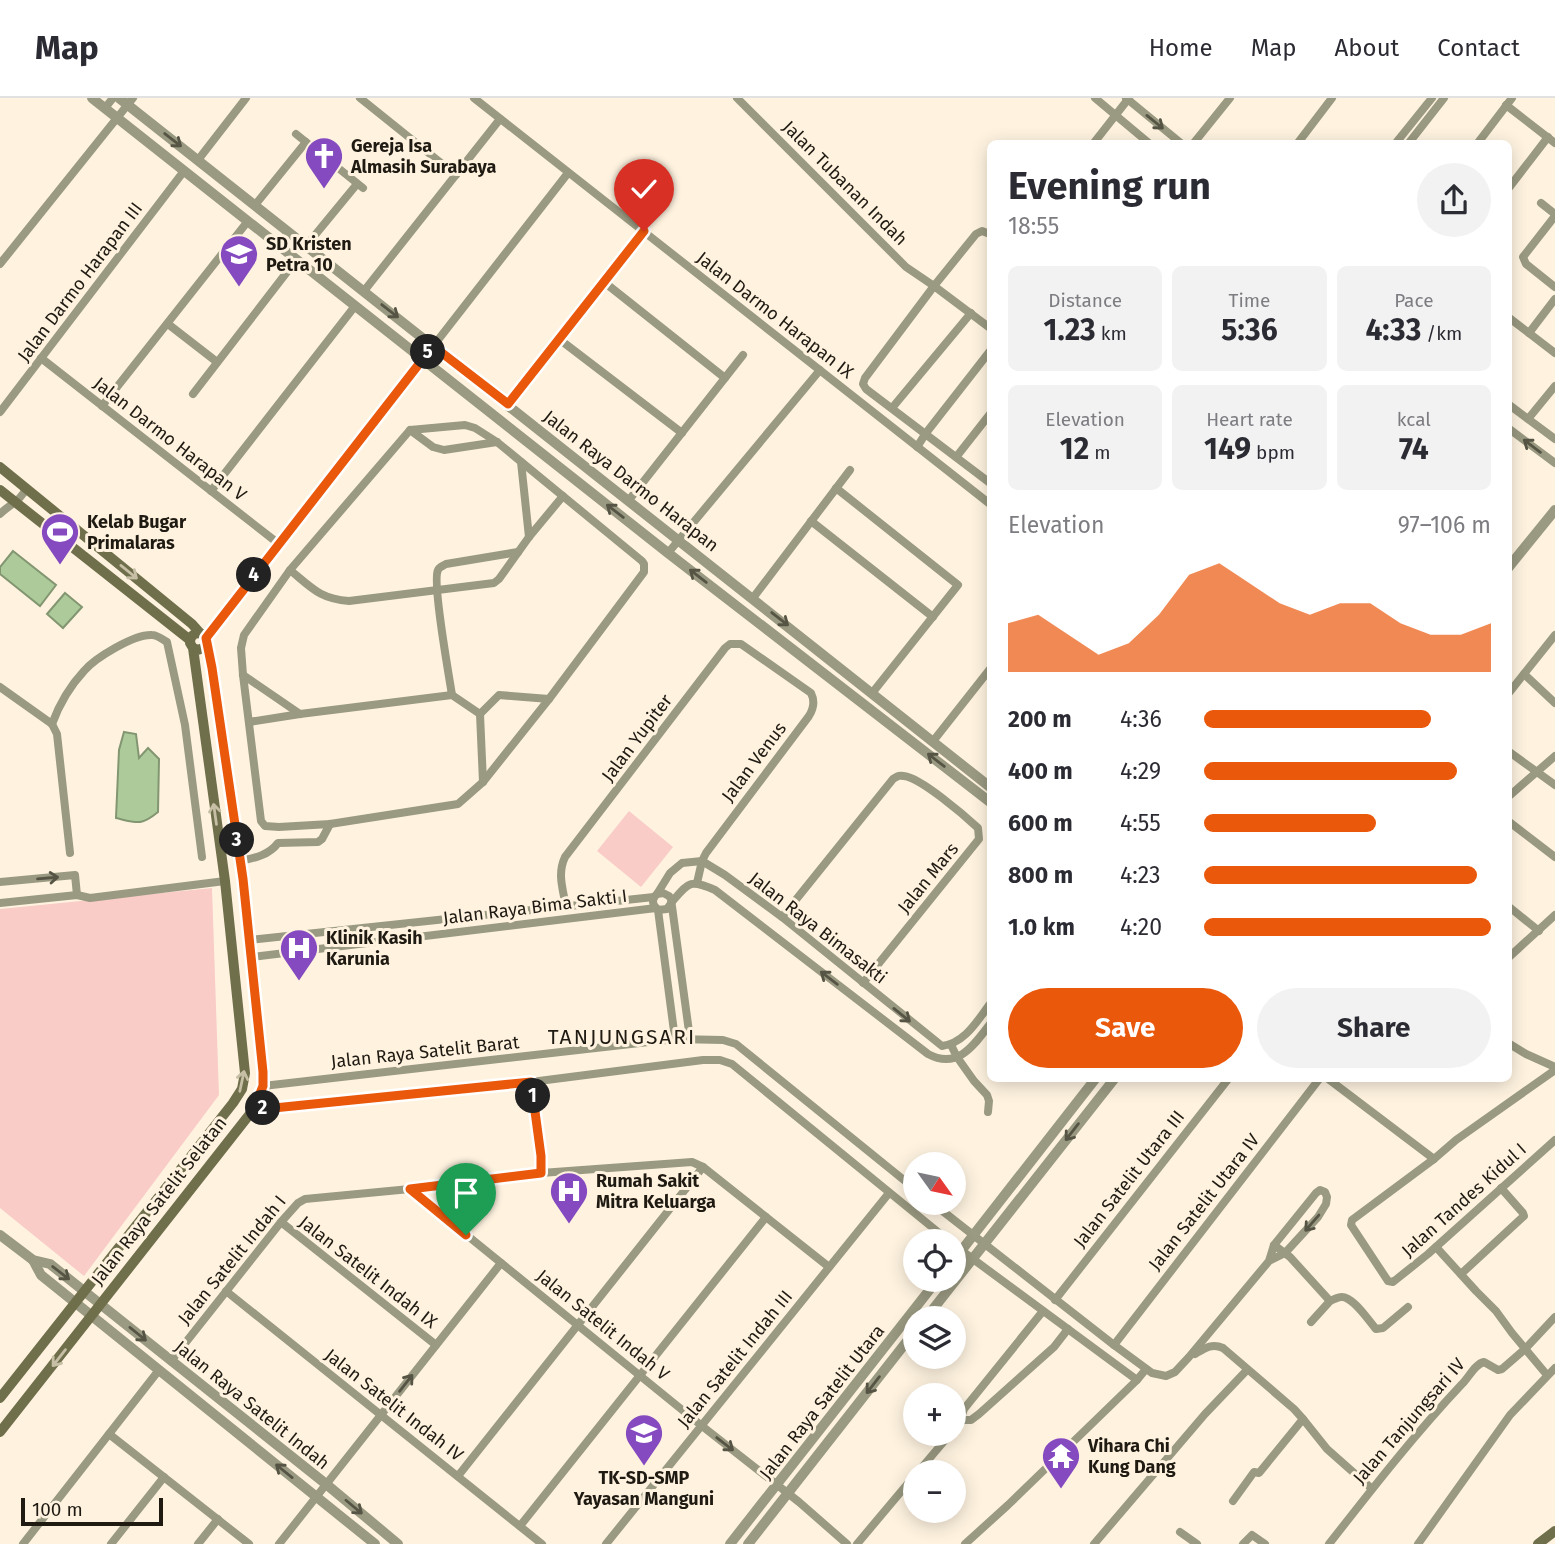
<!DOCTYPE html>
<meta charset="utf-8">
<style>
:root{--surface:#fff;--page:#f2f2f3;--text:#2b2b33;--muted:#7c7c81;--line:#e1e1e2;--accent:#ea580c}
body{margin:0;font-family:"Fira Sans",sans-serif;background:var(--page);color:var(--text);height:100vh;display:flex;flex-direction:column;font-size:26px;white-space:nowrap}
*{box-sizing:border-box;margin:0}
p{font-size:23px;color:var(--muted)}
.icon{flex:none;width:38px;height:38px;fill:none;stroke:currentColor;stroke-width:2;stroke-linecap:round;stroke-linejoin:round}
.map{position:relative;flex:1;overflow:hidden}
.details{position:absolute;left:987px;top:42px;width:525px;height:942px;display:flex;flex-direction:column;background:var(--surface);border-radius:10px;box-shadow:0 4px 18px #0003}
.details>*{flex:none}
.needle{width:46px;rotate:123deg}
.buttons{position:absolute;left:903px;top:1054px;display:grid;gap:14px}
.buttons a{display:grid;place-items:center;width:63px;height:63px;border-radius:50%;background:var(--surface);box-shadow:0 4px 18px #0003;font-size:35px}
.scale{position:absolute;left:21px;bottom:18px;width:142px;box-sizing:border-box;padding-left:7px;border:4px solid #1f1a12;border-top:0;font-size:19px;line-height:24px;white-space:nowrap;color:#1f1a12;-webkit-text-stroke:5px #fff3e0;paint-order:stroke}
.pin{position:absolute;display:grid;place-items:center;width:60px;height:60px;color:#fff;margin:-72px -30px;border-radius:50% 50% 50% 0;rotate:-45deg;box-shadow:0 0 7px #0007}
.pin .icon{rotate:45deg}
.km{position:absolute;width:35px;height:35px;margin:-18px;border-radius:50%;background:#222;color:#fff;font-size:19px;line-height:35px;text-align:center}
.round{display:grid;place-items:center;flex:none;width:74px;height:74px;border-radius:37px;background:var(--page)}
.headline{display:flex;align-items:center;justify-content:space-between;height:119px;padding:0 21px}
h1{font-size:38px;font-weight:700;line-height:52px}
.metrics{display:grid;grid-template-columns:repeat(3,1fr);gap:10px;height:119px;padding:7px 21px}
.metrics div{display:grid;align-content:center;border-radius:10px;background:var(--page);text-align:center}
.metrics b{font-size:30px;font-weight:700}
.metrics small{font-size:19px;font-weight:400}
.metrics p{font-size:19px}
.chart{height:196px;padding:14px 21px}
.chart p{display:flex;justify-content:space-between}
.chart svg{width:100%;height:126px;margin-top:7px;fill:var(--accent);opacity:.7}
.action{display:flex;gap:14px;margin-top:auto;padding:14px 21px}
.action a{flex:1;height:80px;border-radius:42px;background:var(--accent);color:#fff;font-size:28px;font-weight:700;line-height:80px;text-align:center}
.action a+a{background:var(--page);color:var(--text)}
ul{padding:0 21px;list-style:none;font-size:23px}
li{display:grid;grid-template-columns:112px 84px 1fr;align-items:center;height:52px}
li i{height:18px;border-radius:9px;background:var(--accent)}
header{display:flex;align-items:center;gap:42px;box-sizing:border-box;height:98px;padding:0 35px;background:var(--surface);border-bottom:2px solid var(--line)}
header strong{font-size:33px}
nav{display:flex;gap:38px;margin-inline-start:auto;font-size:24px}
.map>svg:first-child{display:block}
.green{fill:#f9ccc7}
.water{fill:#adcb9a;stroke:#829671;stroke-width:2}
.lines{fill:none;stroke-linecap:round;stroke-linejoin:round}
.minor{stroke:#9a9a82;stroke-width:8}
.tertiary{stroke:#9a9a82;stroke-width:10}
.secondary{stroke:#706f4c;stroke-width:10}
.oneway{stroke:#565444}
.oneway2{stroke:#c6bea5}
.route-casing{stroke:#fff;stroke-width:14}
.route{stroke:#ea580c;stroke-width:9}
.labels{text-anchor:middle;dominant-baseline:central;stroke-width:6;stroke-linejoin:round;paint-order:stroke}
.poi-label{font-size:18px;font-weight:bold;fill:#1f1a12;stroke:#fff3e0;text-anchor:start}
.street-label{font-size:18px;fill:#1f1a12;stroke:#fff3e0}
.quarter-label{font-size:21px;letter-spacing:2px;fill:#1f1a12;stroke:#fff3e0}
</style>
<header>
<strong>Map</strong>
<nav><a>Home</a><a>Map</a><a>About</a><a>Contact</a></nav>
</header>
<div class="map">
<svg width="1555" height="1446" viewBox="0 0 1555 1446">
<rect width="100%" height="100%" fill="#fff3e0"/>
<g class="green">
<polygon points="629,713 673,749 641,789 597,753"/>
<polygon points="212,790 219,997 84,1178 0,1110 0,811"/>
</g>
<g class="water">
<polygon points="13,453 56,487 40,508 0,476 0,469"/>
<polygon points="65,495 82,509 63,530 47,516"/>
<path d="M124 634 136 636 139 660 148 650 159 661 158 714C141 728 137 725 116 720L119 652Z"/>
</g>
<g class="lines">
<g class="minor">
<polyline points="360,0 456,77"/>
<polyline points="474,0 990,406"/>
<polyline points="737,0 906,169 934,188 990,230"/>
<polyline points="1095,0 1150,46"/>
<polyline points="1126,0 1182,46"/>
<polyline points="1506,7 1555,45"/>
<polyline points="105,10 113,0"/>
<polyline points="296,36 363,90"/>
<polyline points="1093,46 1129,0"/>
<polyline points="1193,46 1230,0"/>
<polyline points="1297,46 1332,0"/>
<polyline points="1395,46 1432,0"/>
<polyline points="1408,46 1444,0"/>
<polyline points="1477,46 1512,0"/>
<polyline points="198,62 246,0"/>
<polyline points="1508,91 1548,39"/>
<polyline points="1541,105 1555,116"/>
<polyline points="255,107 306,44"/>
<polyline points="1555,118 1523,159 1526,166 1555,189"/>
<polyline points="990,136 982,133 976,136 934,188 865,280 863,286 866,291 990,385"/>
<polyline points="306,148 357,86"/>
<polyline points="0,166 133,0"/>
<polyline points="604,184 725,280"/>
<polyline points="364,193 500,21"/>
<polyline points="1508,219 1555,255"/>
<polyline points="168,226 217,264"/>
<polyline points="1529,235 1555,201"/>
<polyline points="559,241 682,335"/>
<polyline points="41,260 279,446"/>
<polyline points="193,296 297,161"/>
<polyline points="508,306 644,133"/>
<polyline points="1508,306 1555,341"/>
<polyline points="102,308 248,123"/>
<polyline points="892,310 971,215"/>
<polyline points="0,314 184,73"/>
<polyline points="1528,321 1555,288"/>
<polygon points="465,327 475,330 497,344 642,463 644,466 644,474 549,601 483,684 458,706 330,726 279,729 265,728 261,723 243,577 241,550 244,537 290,472 410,332"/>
<polyline points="1508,330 1555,365"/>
<polyline points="410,332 433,349 444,352 497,344"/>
<polyline points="917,349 926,335 990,253"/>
<polyline points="957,358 990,316"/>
<polyline points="521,364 529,439"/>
<polyline points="836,390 958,487 873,594"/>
<polyline points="211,393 355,208"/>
<polyline points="629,402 743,257"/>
<path d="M0 416C9 407 22 402 26 390"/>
<polyline points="811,423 933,519"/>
<polyline points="668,455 820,272"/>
<path d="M290 472C312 490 320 501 349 503L494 485 499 481 529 439 563 398"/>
<polyline points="753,500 850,372"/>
<polyline points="206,540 568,75"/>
<polyline points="1524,576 1555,605"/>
<polyline points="243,577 300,616"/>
<polyline points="0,589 52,626 57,636 70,755"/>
<polyline points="1508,596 1555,537"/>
<path d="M452 597C449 578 432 483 438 472 439 469 443 468 446 466L518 454"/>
<polyline points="480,616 499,597 549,601"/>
<polyline points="249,624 300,616 452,597 480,616 483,684"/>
<path d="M52 626C59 607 70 588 84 573 95 560 134 536 152 537 157 537 162 541 167 544L185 627 202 759"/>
<polyline points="934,642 990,571"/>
<polyline points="1508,653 1555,687"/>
<polyline points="1508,699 1555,658"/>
<polyline points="1508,723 1555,759"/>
<path d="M240 763C255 760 269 757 278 745L318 744 322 741 330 726"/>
<polyline points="0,784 75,777 77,797"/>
<path d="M657 796 670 775 682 765 702 763 725 777 782 819 942 948C965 945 977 923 990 906"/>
<polyline points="0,805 77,797 90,800 225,783"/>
<path d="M671 805C689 784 689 781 715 792L928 956C958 972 974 947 990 926"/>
<path d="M670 807 667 811 658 812C652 807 651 801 657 796L663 795 669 798 671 801 690 941"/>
<polyline points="1508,808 1539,833"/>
<path d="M566 809C563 791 557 776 565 759L725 550 730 546H741L811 595C815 603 814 610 809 618L706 755 702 763 697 785"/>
<polyline points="658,812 675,941"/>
<path d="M782 819 893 681C898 678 898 677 904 678 921 680 964 717 978 730L979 741 863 885"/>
<polyline points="250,842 654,799"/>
<polyline points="252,859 656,810"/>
<polyline points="1508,860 1555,817"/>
<polyline points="1508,945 1526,956 1555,969"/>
<polyline points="951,947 957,959 974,983 987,997 989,1003 988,1014"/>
<polyline points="1555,972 1456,1042 1434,1061 1352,1122 1351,1127 1388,1183 1393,1184 1428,1156 1555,1042"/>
<polyline points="1327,980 1434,1061"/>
<polyline points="531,984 541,1058 541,1075"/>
<polyline points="263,988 675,941 723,942 736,946 915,1091"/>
<polyline points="253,1012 531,984 703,962 720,962 732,966 949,1143"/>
<polyline points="410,1091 702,1328 799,1404 847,1446"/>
<polyline points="931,1104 1114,1247 1152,1275 1166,1278 1175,1274 1189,1259 1269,1163 1274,1147 1316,1095 1320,1092 1325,1094 1327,1099 1326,1106 1318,1119 1285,1155 1269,1163"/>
<polyline points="281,1124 436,1247"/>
<polyline points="954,1147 1137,1282"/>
<path d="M1274 1147 1290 1159 1330 1203C1333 1202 1338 1199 1341 1199 1353 1198 1368 1222 1376 1231L1383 1230 1408 1209"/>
<polyline points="1436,1149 1476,1193 1496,1213 1512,1235 1547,1277"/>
<polyline points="1461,1176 1524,1118 1523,1115 1501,1090"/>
<polyline points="226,1193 542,1446"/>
<polyline points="1055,1202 1229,980"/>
<polyline points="1311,1224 1330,1203"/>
<polyline points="1114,1247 1320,980"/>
<path d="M1195 1256C1205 1250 1212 1245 1223 1250L1294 1311 1303 1321 1327 1351 1371 1390"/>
<polyline points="171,1263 281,1124 298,1105 305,1101 410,1091 541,1075 692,1064 703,1069 829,1169"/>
<polyline points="962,1322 971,1322 979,1316 1054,1249 1068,1231"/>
<polyline points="954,1332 962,1322 962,1317 964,1311 1043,1213"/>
<polyline points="109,1336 249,1446"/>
<polyline points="918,1374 951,1335"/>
<polyline points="458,1378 703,1069"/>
<polyline points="1233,1403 1254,1374 1259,1375 1303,1321"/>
<polyline points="520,1428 766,1119"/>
<polyline points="1180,1434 1197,1446"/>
<polyline points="23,1446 159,1272"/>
<polyline points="111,1446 164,1379"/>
<polyline points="198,1446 218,1421"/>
<polyline points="279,1446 501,1165"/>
<polyline points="606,1446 889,1095"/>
<polyline points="857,1446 915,1377"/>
<polyline points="965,1446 1008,1407 1137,1282 1146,1271"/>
<polyline points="1094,1446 1205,1316 1247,1272"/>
<polyline points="1243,1446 1252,1437 1265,1446"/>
<path d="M1329 1446C1372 1391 1414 1337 1462 1286 1469 1279 1475 1266 1484 1264L1498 1272 1502 1271 1525 1251 1555 1219"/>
<polyline points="1418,1446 1510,1317 1555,1270"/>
</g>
<g class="tertiary">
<polyline points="92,0 668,455 990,704"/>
<polyline points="119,0 990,689"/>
<polyline points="1508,470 1555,412"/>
<polyline points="0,1137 33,1162 50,1166 326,1386 398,1446"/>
<polyline points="33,1162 41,1177 375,1446"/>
<polyline points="954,1162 1096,980"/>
<polyline points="926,1220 1115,980"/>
<polyline points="730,1446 938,1181"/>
<polyline points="748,1446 915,1233"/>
</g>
<g class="secondary">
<polyline points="0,369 192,526 200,535"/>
<polyline points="0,392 190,542"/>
<path d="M0 1300 233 1005 242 991 245 975 225 783 193 550 190 545C190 536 197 533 204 537L206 544 205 549 198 552 193 550"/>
<polyline points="0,1334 253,1012 263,988 263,974 243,781 212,570 206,544"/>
<polyline points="1538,1446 1555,1433"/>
</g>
</g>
<defs><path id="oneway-shaft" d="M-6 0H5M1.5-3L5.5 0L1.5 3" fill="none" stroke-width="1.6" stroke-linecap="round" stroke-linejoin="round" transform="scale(1.75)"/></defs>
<g class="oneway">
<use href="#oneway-shaft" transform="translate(1155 24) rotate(39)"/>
<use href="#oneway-shaft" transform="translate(173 42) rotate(38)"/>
<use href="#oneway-shaft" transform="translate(390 213) rotate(38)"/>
<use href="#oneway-shaft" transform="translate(1532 348) rotate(-143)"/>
<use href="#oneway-shaft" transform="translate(615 413) rotate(-142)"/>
<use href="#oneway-shaft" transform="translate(698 478) rotate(-142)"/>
<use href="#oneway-shaft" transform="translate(780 521) rotate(38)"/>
<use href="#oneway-shaft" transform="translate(936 662) rotate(-142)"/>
<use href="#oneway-shaft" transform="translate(48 780) rotate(-5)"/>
<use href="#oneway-shaft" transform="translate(829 880) rotate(-143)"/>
<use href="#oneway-shaft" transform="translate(902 917) rotate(39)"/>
<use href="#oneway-shaft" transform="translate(1072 1034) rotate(128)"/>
<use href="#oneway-shaft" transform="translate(1312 1125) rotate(131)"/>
<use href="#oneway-shaft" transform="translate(61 1175) rotate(38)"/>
<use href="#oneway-shaft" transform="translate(138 1236) rotate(39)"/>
<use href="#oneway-shaft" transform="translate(406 1285) rotate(-52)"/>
<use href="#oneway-shaft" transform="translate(873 1287) rotate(128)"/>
<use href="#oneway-shaft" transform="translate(725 1346) rotate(38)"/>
<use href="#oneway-shaft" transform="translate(284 1373) rotate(-141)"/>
<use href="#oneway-shaft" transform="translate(354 1409) rotate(40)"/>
</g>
<g class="oneway2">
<use href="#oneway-shaft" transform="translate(129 474) rotate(39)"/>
<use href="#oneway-shaft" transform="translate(215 716) rotate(-98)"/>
<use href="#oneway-shaft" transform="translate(242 983) rotate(-78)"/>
<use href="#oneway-shaft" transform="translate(59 1260) rotate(128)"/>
</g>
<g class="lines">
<g class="route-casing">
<polyline id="route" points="466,1137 410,1091 541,1075 541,1058 531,984 253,1012 263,988 263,974 243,781 212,570 206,540 433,248 508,306 644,133"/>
</g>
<use href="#route" class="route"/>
</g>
<defs>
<g id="church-pin" transform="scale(2.0125)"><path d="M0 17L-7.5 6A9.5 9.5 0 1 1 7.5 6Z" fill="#864ac0" stroke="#fff3e0"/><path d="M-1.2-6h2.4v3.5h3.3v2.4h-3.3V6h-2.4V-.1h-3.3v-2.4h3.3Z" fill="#fff"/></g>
<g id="school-pin" transform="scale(2.0125)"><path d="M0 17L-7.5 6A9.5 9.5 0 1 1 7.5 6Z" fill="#864ac0" stroke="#fff3e0"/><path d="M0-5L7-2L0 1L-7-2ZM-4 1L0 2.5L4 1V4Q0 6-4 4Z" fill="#fff"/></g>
<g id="stadium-pin" transform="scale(2.0125)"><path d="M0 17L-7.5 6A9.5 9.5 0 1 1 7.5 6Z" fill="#864ac0" stroke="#fff3e0"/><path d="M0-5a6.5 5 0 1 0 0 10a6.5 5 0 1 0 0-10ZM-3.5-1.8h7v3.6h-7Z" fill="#fff"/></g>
<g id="hospital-pin" transform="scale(2.0125)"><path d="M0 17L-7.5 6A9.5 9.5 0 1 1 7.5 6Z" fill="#864ac0" stroke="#fff3e0"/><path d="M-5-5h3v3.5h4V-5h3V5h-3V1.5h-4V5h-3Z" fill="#fff"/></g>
<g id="temple-pin" transform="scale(2.0125)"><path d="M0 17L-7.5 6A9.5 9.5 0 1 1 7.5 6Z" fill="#864ac0" stroke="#fff3e0"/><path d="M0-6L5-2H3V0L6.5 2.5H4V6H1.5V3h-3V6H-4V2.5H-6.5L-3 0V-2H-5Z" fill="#fff"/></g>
</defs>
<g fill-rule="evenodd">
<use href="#church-pin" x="324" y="58"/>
<use href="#school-pin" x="239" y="156"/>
<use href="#stadium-pin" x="60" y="434"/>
<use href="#hospital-pin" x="299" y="850"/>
<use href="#hospital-pin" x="569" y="1093"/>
<use href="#school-pin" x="644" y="1335"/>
<use href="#temple-pin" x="1061" y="1358"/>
</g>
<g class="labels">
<g class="poi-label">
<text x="351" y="48">Gereja Isa<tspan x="351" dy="21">Almasih Surabaya</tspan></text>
<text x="266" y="146">SD Kristen<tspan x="266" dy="21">Petra 10</tspan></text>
<text x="87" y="424">Kelab Bugar<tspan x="87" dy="21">Primalaras</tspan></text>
<text x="326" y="840">Klinik Kasih<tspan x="326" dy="21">Karunia</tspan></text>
<text x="596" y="1083">Rumah Sakit<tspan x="596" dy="21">Mitra Keluarga</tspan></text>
<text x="1088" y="1348">Vihara Chi<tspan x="1088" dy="21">Kung Dang</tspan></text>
<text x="644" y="1380" text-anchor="middle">TK-SD-SMP<tspan x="644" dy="21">Yayasan Manguni</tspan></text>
</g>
<g class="street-label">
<text transform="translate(845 85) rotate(45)">Jalan Tubanan Indah</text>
<text transform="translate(80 184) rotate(-53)">Jalan Darmo Harapan III</text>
<text transform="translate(775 217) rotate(38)">Jalan Darmo Harapan IX</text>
<text transform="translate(170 341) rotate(38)">Jalan Darmo Harapan V</text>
<text transform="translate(631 383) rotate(38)">Jalan Raya Darmo Harapan</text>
<text transform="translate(637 640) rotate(-53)">Jalan Yupiter</text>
<text transform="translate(754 664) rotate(-53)">Jalan Venus</text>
<text transform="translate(928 780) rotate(-51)">Jalan Mars</text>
<text transform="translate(535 809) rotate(-7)">Jalan Raya Bima Sakti I</text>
<text transform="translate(818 830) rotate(38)">Jalan Raya Bimasakti</text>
<text transform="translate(425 954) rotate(-6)">Jalan Raya Satelit Barat</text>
<text transform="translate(1129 1081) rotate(-52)">Jalan Satelit Utara III</text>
<text transform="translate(1464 1102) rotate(-42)">Jalan Tandes Kidul I</text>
<text transform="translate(159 1103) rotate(-52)">Jalan Raya Satelit Selatan</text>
<text transform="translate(1204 1104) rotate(-52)">Jalan Satelit Utara IV</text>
<text transform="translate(232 1162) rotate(-51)">Jalan Satelit Indah I</text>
<text transform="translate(368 1174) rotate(38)">Jalan Satelit Indah IX</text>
<text transform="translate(603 1227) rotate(39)">Jalan Satelit Indah V</text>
<text transform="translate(735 1261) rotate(-51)">Jalan Satelit Indah III</text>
<text transform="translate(822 1304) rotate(-52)">Jalan Raya Satelit Utara</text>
<text transform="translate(252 1307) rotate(39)">Jalan Raya Satelit Indah</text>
<text transform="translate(394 1307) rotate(38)">Jalan Satelit Indah IV</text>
<text transform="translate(1409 1323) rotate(-49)">Jalan Tanjungsari IV</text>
</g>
<g class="quarter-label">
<text x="622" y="939">TANJUNGSARI</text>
</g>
</g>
</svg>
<div class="buttons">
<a><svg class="needle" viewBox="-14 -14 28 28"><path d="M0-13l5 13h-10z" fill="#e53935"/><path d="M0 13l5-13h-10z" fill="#7c7c81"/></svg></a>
<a><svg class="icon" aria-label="locate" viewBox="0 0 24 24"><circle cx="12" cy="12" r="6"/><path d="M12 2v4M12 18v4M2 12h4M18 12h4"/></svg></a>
<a><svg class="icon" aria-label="layers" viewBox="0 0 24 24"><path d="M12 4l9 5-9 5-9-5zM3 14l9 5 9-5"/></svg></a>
<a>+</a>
<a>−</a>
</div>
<div class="scale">100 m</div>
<div class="pin" style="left:466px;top:1137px;background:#1e9e55"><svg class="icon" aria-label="arrive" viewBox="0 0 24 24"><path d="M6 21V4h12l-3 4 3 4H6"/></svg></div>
<div class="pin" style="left:644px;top:133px;background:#d93025"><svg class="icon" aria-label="check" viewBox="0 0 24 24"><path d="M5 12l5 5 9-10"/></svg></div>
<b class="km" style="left:533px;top:998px">1</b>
<b class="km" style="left:263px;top:1010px">2</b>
<b class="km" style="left:237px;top:742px">3</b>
<b class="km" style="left:254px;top:477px">4</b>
<b class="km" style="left:428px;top:254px">5</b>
<section class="details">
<div class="headline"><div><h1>Evening run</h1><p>18:55</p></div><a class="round"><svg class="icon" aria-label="share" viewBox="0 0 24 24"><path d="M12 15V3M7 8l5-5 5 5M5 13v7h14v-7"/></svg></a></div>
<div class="metrics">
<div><p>Distance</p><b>1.23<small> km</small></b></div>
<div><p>Time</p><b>5:36</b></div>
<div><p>Pace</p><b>4:33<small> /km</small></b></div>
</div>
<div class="metrics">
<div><p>Elevation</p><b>12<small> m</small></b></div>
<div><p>Heart rate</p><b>149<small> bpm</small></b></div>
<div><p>kcal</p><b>74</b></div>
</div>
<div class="chart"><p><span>Elevation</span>97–106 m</p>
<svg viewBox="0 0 160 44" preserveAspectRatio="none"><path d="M0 44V27L10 24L20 31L30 38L40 34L50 24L60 10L70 6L80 13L90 20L100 24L110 20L120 20L130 27L140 31L150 31L160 27V44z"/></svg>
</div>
<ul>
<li><b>200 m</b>4:36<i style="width:79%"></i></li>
<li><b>400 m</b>4:29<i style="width:88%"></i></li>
<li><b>600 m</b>4:55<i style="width:60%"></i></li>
<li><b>800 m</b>4:23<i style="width:95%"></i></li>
<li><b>1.0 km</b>4:20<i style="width:100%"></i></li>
</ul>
<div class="action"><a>Save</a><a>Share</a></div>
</section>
</div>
